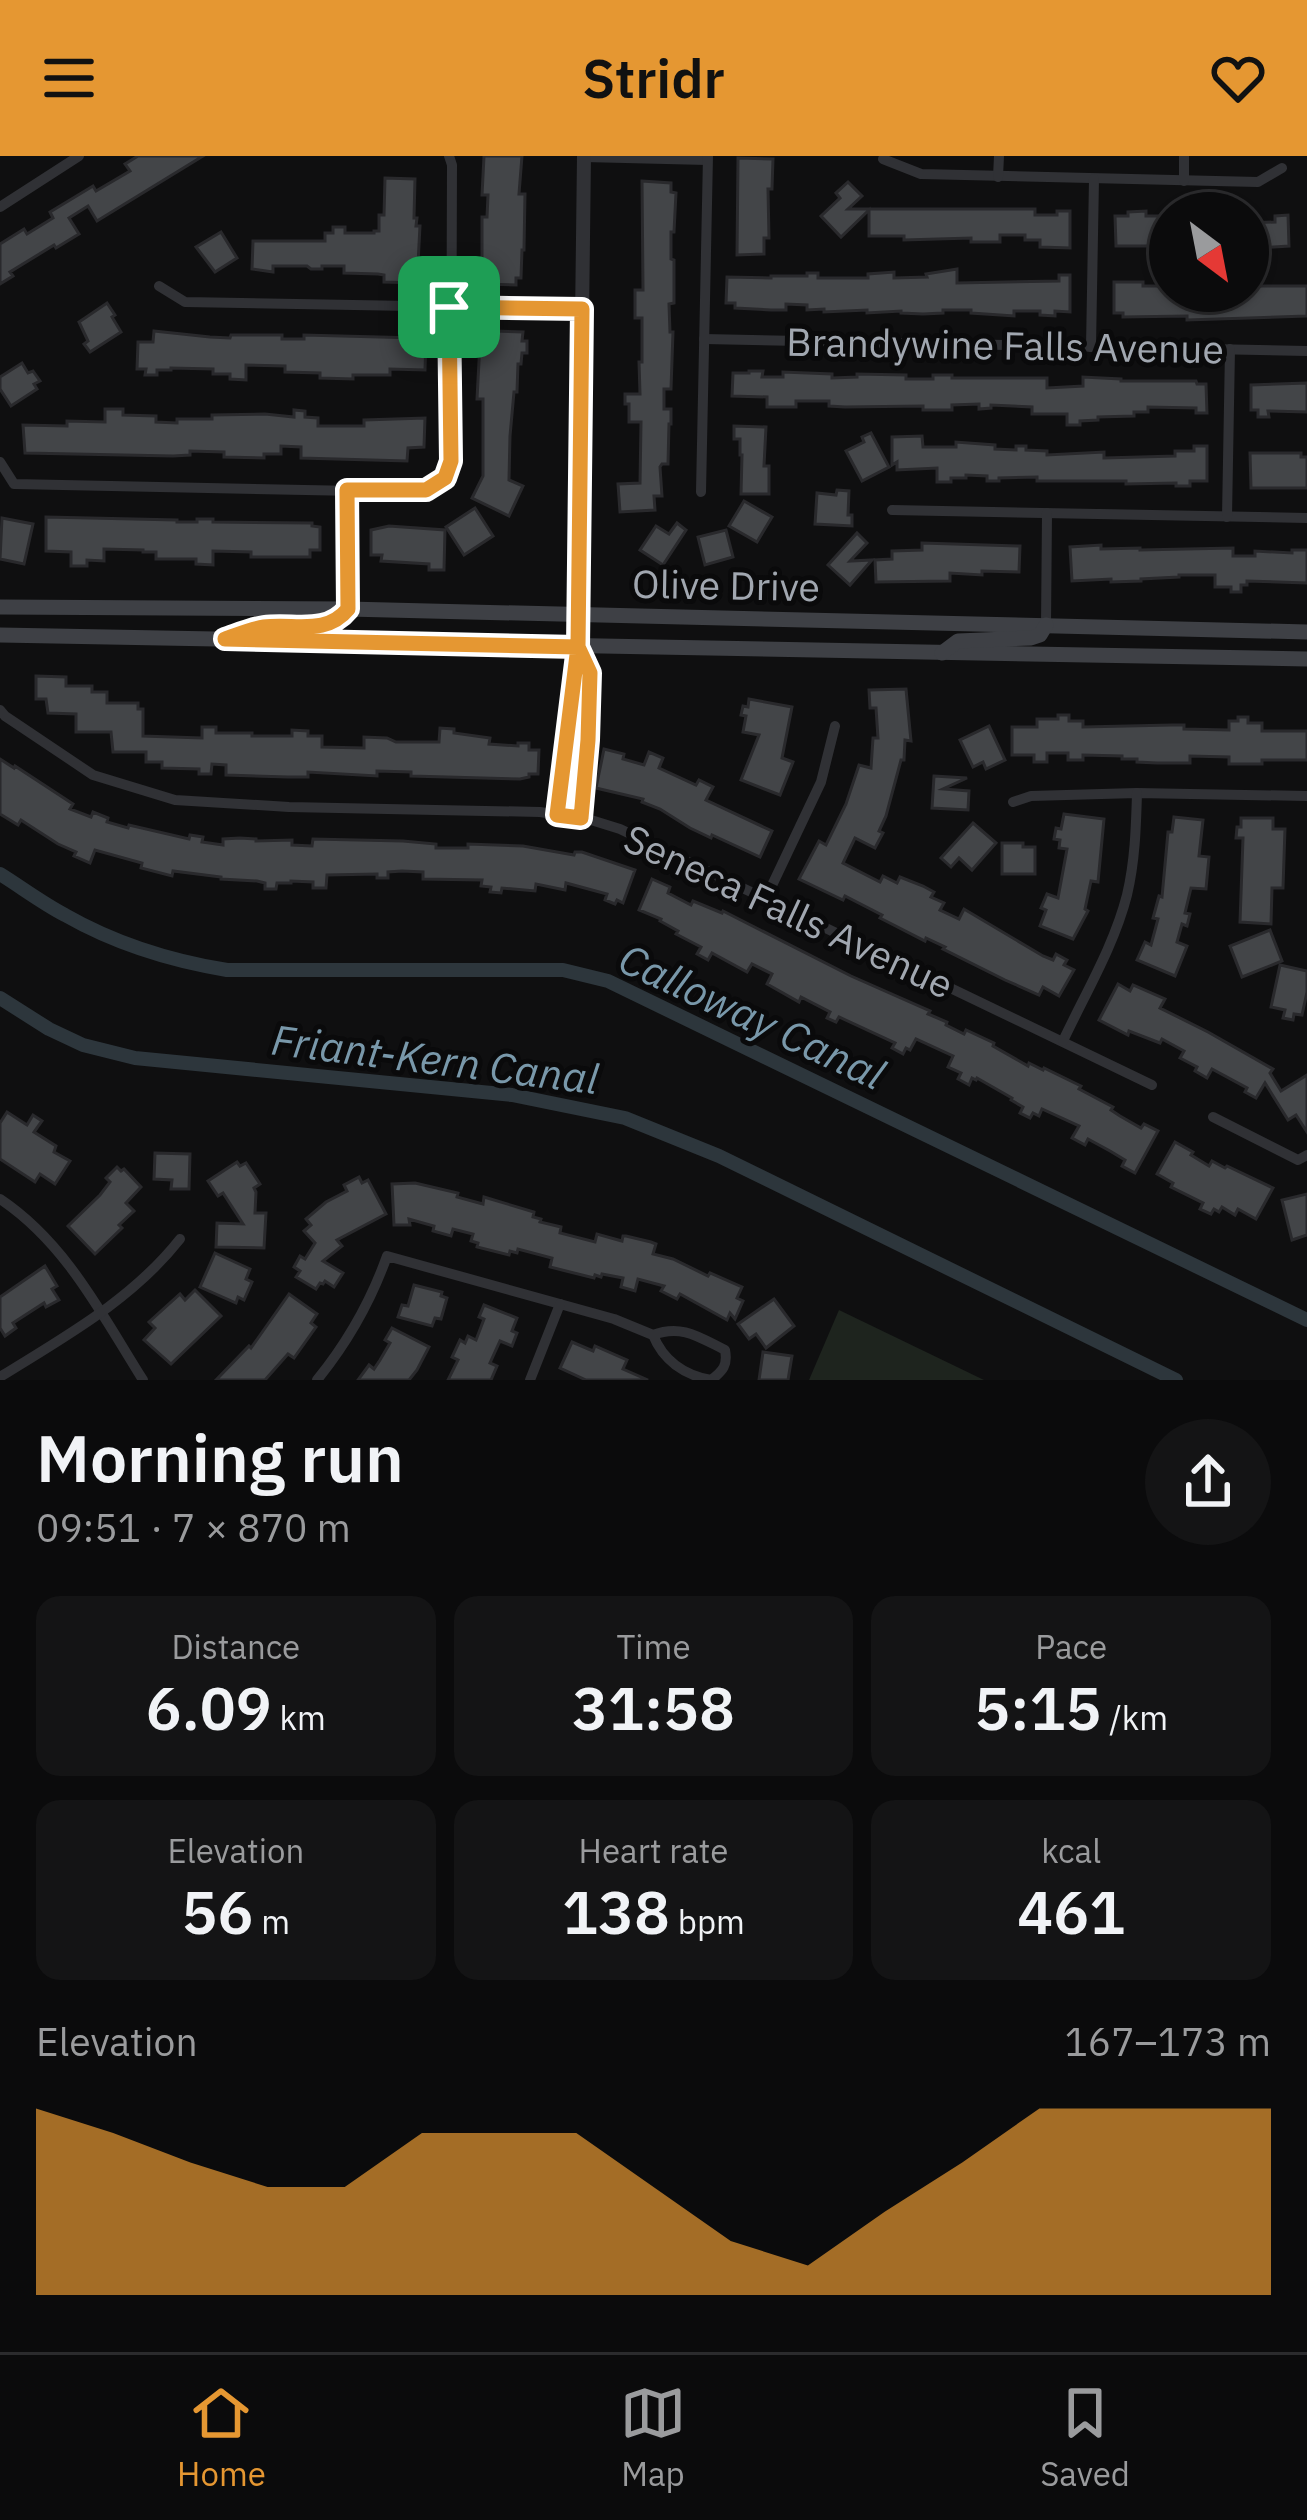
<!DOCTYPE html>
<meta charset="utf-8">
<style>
:root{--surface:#0b0b0c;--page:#141415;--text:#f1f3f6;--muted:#9a9b9d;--line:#2b2b2d;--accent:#e59732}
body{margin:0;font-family:"IBM Plex Sans",sans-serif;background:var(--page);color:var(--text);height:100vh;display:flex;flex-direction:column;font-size:45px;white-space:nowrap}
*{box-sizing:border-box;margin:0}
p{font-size:39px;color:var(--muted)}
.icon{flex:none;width:66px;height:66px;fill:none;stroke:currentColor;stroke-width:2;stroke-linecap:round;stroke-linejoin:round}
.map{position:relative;height:1224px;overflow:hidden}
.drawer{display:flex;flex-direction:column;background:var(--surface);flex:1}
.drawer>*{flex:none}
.needle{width:78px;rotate:148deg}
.fabs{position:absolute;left:1149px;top:36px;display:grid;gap:24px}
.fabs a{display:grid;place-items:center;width:120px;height:120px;border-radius:50%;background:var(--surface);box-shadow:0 3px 9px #0004,0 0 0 3px var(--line);font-size:60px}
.pin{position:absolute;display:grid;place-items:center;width:102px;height:102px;color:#fff;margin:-51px;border-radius:24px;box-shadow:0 6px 18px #0006}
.round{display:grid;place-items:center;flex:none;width:126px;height:126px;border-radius:63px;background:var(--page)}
.headline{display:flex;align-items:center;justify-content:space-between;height:204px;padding:0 36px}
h1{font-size:66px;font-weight:600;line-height:90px}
.stats{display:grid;grid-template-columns:repeat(3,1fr);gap:18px;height:204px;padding:12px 36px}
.stats div{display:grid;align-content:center;border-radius:24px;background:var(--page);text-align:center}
.stats b{font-size:60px;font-weight:600}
.stats small{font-size:33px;font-weight:400}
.stats p{font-size:33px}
.chart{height:336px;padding:24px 36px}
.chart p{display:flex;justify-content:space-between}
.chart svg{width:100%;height:216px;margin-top:12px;fill:var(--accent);opacity:.7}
header{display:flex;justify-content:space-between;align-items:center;height:156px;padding:0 36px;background:var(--accent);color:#111;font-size:54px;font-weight:600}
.tab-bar{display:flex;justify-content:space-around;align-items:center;height:168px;border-top:3px solid var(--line);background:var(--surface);font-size:33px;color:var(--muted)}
.tab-bar a{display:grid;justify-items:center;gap:6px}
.tab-bar .current{color:var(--accent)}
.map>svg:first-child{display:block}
.green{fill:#1e241e}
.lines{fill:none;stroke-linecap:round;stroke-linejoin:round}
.canal{stroke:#2d363c;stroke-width:14}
.building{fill:#434548;stroke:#29292c;stroke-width:3}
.minor{stroke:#303135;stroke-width:10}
.tertiary{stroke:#303135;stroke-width:14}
.secondary{stroke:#3e4045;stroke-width:15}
.route-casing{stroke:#fff;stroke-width:24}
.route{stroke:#e59732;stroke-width:15}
.labels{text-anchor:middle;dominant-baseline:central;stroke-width:10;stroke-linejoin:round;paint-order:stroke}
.street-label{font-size:39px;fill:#a1a7b0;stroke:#0a0a0b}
.water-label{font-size:42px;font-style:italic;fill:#7998aa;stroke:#0a0a0b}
</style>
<header><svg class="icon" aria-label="menu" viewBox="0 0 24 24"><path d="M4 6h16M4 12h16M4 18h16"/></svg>Stridr<svg class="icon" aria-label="heart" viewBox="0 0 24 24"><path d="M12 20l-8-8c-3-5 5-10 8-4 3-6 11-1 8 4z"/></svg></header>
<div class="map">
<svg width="1307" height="1224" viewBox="0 0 1307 1224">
<rect width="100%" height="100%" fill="#0f0f10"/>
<polygon class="green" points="839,1154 984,1224 809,1224"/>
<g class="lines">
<g class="canal">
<path d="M0 718C21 731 42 747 65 759 114 787 172 805 227 814H563L608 825 1307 1164"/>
<polyline points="0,842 49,873 83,889 135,902 512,939 625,962 719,1000 1176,1224"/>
</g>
</g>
<g class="building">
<polygon points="138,0 203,0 97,65 88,50 69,62 79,78 56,92 54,89 10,116 13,120 0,128 0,88 24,73 27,78 53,62 50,56 93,30 96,35 130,15 125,8"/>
<polygon points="484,0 522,0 519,38 525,38 524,94 522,94 521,122 516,122 516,129 482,128 482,61 487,61 488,39 482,39"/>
<polygon points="738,2 773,3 772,33 768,33 769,82 764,82 764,98 737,99"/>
<polygon points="385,22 415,23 414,62 417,62 416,70 420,70 417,127 384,126 384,119 378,118 344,117 344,110 322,110 322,113 311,113 307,110 273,110 273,116 252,113 253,85 325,85 325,77 333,77 333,71 345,71 345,77 374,77 374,75 379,75 379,59 384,59"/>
<polygon points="642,25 671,27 671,36 676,37 674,76 671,76 671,103 674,104 674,147 669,148 670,176 673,176 671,233 664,233 664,253 671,253 671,268 669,268 668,308 662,308 660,311 662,340 654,340 655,354 620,356 618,328 640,327 641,266 629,266 629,248 625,248 625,238 640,238 639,206 642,206 642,162 635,162 635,134 643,134"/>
<polygon points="848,26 862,40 848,53 1035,53 1035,59 1057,59 1057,55 1070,55 1070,92 1040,91 1040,84 1025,84 1025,79 1000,79 1000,86 971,86 971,82 904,84 904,80 869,80 869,54 841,81 821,60 840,42 836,37"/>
<polygon points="1146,55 1146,60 1170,60 1170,90 1116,90 1115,60 1128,60 1128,56"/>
<polygon points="1288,59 1289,90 1260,92 1260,87 1248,88 1248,67 1275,66 1275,60"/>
<polygon points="221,76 237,102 215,116 196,91"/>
<polygon points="957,113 957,127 1059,125 1059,119 1070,119 1070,156 1055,155 1055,160 1040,159 1040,155 1014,155 1014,160 971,157 971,154 943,154 943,157 923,158 901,157 901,155 867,157 867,154 824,156 824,153 807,154 807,149 786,148 786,154 771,154 735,152 735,147 726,147 727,121 771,122 771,120 807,120 807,117 818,117 818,122 868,122 868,118 894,116 894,122 927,121 926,118"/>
<polygon points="1114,126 1143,126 1143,130 1170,130 1170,135 1248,135 1248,133 1257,133 1257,130 1307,130 1307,160 1187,164 1187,160 1123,161 1123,157 1114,157"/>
<polygon points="107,147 115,159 112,161 121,176 90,196 84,188 88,185 79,166"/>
<polygon points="154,175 210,181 230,182 231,179 282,179 282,183 304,183 304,179 418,182 426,184 425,214 390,213 390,219 353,219 353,223 320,222 320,217 285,216 285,210 246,209 246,224 230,223 230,218 213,218 213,213 171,212 171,214 157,214 157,219 145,219 146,213 137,213 138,186 153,186"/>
<polygon points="493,175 523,176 522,185 527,185 527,197 522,197 521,208 518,208 517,236 514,236 510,280 509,324 523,330 509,360 472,342 483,320 483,243 477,243 480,186 492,187"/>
<polygon points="22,207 28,217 33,215 40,225 34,228 37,233 11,250 0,233 0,221"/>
<polygon points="749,215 763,215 762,221 783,221 783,216 832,218 832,222 857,221 857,218 906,219 906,223 933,223 933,219 952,219 952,222 1047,222 1047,232 1083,230 1083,221 1121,223 1121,225 1196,225 1197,228 1206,228 1207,257 1196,257 1196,252 1148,251 1148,256 1134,256 1134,260 1098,261 1098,264 1080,265 1080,269 1067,269 1067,258 1032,258 1032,251 991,249 991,252 979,253 979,248 952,249 952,254 923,254 923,250 845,251 829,250 829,245 796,245 796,251 767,251 767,241 732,240 733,217 749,217"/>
<polygon points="1307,227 1307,256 1268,255 1269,261 1258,261 1258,254 1251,254 1251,229"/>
<polygon points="105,253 123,253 123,259 156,260 156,266 177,267 177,263 212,263 212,259 265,258 294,261 294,254 305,255 305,261 318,262 318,270 364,270 364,264 425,262 424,291 408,292 407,305 301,302 301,291 281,290 281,298 264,298 264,302 224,301 224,296 190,295 190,299 173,300 25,297 23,269 67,270 67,265 105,266"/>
<polygon points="734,270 766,271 764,310 769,310 769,338 741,338 742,299 740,299 740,283 734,283"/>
<polygon points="871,277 889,311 862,325 846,295 864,286 862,281"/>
<polygon points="922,280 923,291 956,291 956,286 995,289 995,293 1016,294 1016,290 1026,290 1026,294 1047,295 1047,299 1104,296 1104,302 1175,300 1175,295 1194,295 1194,290 1207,290 1207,325 1190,325 1190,330 1176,330 1176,327 1126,328 1126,325 1037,325 1037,321 999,322 999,325 987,325 987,320 966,319 966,322 951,322 951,326 937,326 937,312 897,314 897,306 892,309 892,281"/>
<polygon points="1250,297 1301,297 1301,301 1307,301 1307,332 1251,332"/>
<polygon points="837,334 849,335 848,359 852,359 852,370 815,368 817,337 836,339"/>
<polygon points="744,345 772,361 757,386 729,370"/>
<polygon points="475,352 493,380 464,399 446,371"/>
<polygon points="46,361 177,364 177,366 197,366 197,363 213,363 213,366 312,367 312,370 320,371 320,394 310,394 310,401 251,401 251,396 213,395 213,409 196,408 196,403 156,403 156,396 143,396 143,394 104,393 104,405 87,404 87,410 71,410 71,396 46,395"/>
<polygon points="2,362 33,368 24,408 0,403"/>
<polygon points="677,367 686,374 663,409 640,394 656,370 669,378"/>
<polygon points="389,370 445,374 444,414 429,414 429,408 381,405 382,399 371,399 371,374"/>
<polygon points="726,374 733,401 705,409 698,381"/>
<polygon points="857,377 867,387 850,405 872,404 850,429 828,409"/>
<polygon points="922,387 1020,390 1019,416 982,415 982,419 950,417 950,425 876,426 875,404 892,403 892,395 922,394"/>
<polygon points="1101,389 1101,393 1140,392 1140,394 1233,392 1233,400 1255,400 1255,395 1292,397 1292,394 1307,394 1307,427 1247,425 1247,429 1241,429 1241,436 1231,436 1231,431 1215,431 1215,419 1179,419 1179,421 1141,423 1141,425 1111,426 1111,423 1072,425 1070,391"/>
<polygon points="36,520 66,521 66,530 92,530 92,536 107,536 107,547 138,547 138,553 143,553 143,580 202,582 202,571 216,571 216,577 252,577 252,580 292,580 292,574 308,575 308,580 322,580 322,591 364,592 364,581 387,582 396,586 439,586 440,572 454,573 454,577 490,582 489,588 518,590 518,587 529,587 529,594 539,594 538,618 529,618 529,621 520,623 411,620 411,616 377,615 377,620 308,616 308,621 288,621 226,619 226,609 212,608 211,618 199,618 199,613 162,612 162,606 146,606 146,596 113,596 111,576 76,576 76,558 48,557 46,543 36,543"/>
<polygon points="906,533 911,585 905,584 904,604 901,604 886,660 879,675 883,677 875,692 855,682 843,707 880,726 883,720 897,727 900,721 923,730 934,736 931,741 944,747 940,754 959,763 964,753 1043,800 1053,804 1056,798 1067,804 1064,809 1074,814 1059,840 1043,831 1039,839 1005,824 943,793 945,791 926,782 925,785 880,762 882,759 845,740 843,744 799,723 819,685 826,689 846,648 859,609 871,612 873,582 878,582 876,552 870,552 869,534"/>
<polygon points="749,543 792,551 782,602 793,606 780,639 741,624 759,579 743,576 746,560 741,559 743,550 748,551"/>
<polygon points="1058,559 1069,559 1069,565 1083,565 1083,571 1172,569 1184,569 1184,573 1229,574 1229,565 1238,565 1238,561 1248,561 1248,567 1262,567 1262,575 1307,575 1307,604 1262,604 1262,608 1229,608 1229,601 1190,600 1190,607 1157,607 1137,606 1137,603 1122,603 1122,600 1083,599 1083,604 1068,604 1068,597 1047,597 1047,606 1034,606 1034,599 1012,599 1012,571 1037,571 1037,563 1058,563"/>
<polygon points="989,570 1005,604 986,613 983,606 973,611 960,584"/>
<polygon points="604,593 624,598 623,603 644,609 649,596 663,602 659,612 696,629 699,624 713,631 706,644 772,675 760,701 712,679 711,682 690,672 660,653 642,646 643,643 596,632"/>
<polygon points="0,603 14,612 15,610 73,648 70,653 91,661 93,656 108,662 107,666 128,672 129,669 189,683 190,679 203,681 202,686 223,689 223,683 240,682 256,683 256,685 292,684 292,689 312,690 313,683 403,685 436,688 436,692 468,692 468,688 523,690 574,699 575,696 582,696 635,714 623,747 617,744 615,748 605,744 607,738 566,727 565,734 536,728 535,735 502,732 501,737 490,736 491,731 481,730 482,724 423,723 423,716 402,715 388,716 388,722 377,722 377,718 327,719 326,732 313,732 313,726 291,725 291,727 277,727 276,733 265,733 265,727 257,725 221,723 221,721 173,715 172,720 141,712 142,707 95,694 90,707 74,700 76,696 58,688 21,664 18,669 0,658"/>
<polygon points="934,620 967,622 943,633 969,635 968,654 932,652"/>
<polygon points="1064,658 1104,663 1098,726 1091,725 1085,753 1088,755 1073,783 1040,770 1046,754 1041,752 1047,738 1058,742 1067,693 1059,692 1060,684 1054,683 1056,672 1061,673"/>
<polygon points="1174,661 1203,664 1199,700 1209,701 1206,733 1191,732 1185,757 1190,758 1187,770 1182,768 1177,786 1187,790 1175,820 1137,804 1145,786 1151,789 1158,763 1153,762 1159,740 1162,741 1168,676 1172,676"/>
<polygon points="1241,662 1273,662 1273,673 1285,673 1283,732 1272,732 1271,768 1240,766 1243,682 1236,682 1237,671 1241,671"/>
<polygon points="973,667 996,687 972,714 959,702 951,711 941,702"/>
<polygon points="1002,687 1023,687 1023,691 1035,691 1035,718 1002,718"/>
<polygon points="652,723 670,731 668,737 691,749 693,745 722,757 723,755 851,820 930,855 928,858 947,866 946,869 964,878 966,874 994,887 993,890 1028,910 1029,907 1043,914 1044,912 1081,930 1079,933 1113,951 1111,954 1120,960 1141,972 1144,968 1158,975 1135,1017 1122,1010 1125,1004 1110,995 1088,983 1085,989 1072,982 1079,970 1042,953 1039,960 1033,957 1030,962 1020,957 1023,951 1011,944 1012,942 977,922 976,924 972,922 969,929 958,923 961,917 948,911 953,900 916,883 910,894 906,892 903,898 892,892 895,887 839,861 836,866 827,862 830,856 801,841 799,846 767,828 772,818 752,808 747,816 712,797 708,804 697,798 701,791 676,778 678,775 660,765 661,763 639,754"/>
<polygon points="1270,774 1282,805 1242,821 1230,790"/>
<polygon points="1280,809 1307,815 1307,836 1302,859 1294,858 1293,864 1283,862 1285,854 1271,851"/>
<polygon points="1118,828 1130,835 1133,829 1165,843 1160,852 1208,876 1273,913 1270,917 1281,935 1307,919 1307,976 1296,959 1288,964 1265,927 1256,942 1245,936 1247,932 1212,913 1207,922 1195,915 1197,911 1180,902 1184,895 1162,883 1160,887 1129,875 1128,879 1099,864"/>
<polygon points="7,956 27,969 33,959 42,965 34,976 56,990 54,996 70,1005 55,1028 40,1018 35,1026 0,1003 0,967"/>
<polygon points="1175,986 1193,996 1191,999 1209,1010 1212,1005 1225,1012 1227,1010 1273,1032 1256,1063 1238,1053 1235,1059 1222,1051 1219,1056 1214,1053 1211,1058 1200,1053 1203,1047 1171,1031 1173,1027 1157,1018"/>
<polygon points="155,997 190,998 189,1033 171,1033 172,1024 154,1023"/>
<polygon points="237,1006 240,1010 246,1007 260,1028 254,1032 256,1036 255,1057 266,1057 264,1092 216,1091 217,1067 243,1068 223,1037 218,1040 208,1025"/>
<polygon points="117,1011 121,1015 124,1013 141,1031 126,1047 134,1055 119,1069 122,1072 95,1098 68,1070 100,1039 110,1026 106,1022"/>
<polygon points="359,1021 362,1027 368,1024 386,1058 337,1084 342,1090 323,1105 343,1117 334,1131 325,1125 323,1128 320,1127 316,1133 296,1121 300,1115 294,1111 300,1100 305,1103 315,1087 304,1075 311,1069 306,1063 326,1046 347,1035 344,1029"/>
<polygon points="415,1027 458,1037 457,1041 483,1048 484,1041 534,1056 533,1061 541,1063 540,1066 561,1071 560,1077 595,1086 597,1078 622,1085 623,1080 626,1080 651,1086 656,1088 653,1098 673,1103 708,1120 710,1117 742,1131 737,1142 743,1145 735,1163 730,1157 727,1164 680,1138 677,1143 661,1135 664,1130 638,1123 635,1135 621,1131 623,1122 602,1118 601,1121 595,1119 594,1122 550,1111 552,1102 518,1093 517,1097 510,1095 509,1099 477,1091 478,1087 471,1085 473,1078 453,1073 451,1080 433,1075 434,1070 409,1063 410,1069 394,1069 392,1028"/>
<polygon points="1307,1038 1307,1079 1292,1084 1282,1044"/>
<polygon points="215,1097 250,1113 246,1123 252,1126 244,1144 238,1141 236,1147 200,1131"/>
<polygon points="45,1110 57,1130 52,1133 59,1144 46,1151 44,1147 13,1167 16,1172 5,1180 0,1172 0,1141"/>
<polygon points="414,1129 442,1136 441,1140 447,1142 441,1163 435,1162 432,1170 398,1161 402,1149 408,1150"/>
<polygon points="195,1134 221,1160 171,1208 144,1184 155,1172 149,1166 180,1138 185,1144"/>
<polygon points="289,1138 317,1158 311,1167 316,1171 294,1202 288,1198 265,1224 216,1224 249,1190 251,1192"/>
<polygon points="774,1143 794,1170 766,1192 756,1178 749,1183 738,1168"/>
<polygon points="484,1149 517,1162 512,1175 517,1177 512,1190 500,1185 490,1207 497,1210 491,1224 448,1224 458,1204 452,1201 460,1184 465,1187 468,1180 476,1184 484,1163 479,1161"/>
<polygon points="392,1172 429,1191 417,1214 409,1224 358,1224 369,1209 374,1213 380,1204 390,1187 385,1184"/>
<polygon points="572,1186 593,1195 595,1190 627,1204 623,1213 648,1224 586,1224 560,1212"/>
<polygon points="763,1196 792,1200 788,1224 759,1224"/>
</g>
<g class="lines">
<g class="minor">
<polyline points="584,1 707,4"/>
<polyline points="883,3 921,18 1258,26 1282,12"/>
<polyline points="998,21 999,0"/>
<polyline points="1184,25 1184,0"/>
<polyline points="0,51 79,0"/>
<polyline points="159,130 185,146 582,153"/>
<polyline points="704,183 1307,195"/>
<polyline points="1091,191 1094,23"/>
<path d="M0 306 14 328 407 336C433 334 442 331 451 305L452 9 449 0"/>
<polyline points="347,334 348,453"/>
<polyline points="701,336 708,0"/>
<polyline points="892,354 1307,362"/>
<polyline points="1227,361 1230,193"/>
<polyline points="1046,469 1047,357"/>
<polyline points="578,491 590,517 588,584 581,662"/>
<polyline points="0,554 5,560 93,619 175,644 289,651 540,656 591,664 620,673 1152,929"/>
<polyline points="1013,646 1031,640 1137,637 1307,640"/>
<polyline points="557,659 578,495"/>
<polyline points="766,742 821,626 835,570"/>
<path d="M1063 885C1085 838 1114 790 1127 739 1135 705 1136 672 1137 637"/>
<polyline points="1213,961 1298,1004 1307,999"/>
<path d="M0 1043C66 1087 102 1159 143 1224"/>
<path d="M0 1221C64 1181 132 1144 180 1083"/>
<path d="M317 1224C347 1187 371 1145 387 1100L614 1163 653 1179C681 1168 699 1181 725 1194 728 1209 723 1215 711 1224 684 1219 663 1204 653 1179"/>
<polyline points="530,1224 560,1148"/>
</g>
<polyline class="tertiary" points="578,491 584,0"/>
<g class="secondary">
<polyline points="0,451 348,453 1307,476"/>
<path d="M239 478C246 476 253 473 259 472 291 466 325 481 348 453"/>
<polyline points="0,479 1307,503"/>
<polyline points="942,497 958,485 1031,482 1040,479 1046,469"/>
</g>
</g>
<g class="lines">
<g class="route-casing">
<path id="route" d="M449 151 582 153 578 491 590 517 588 584 581 662 557 659 578 491 225 483C237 479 251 473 264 471 294 467 326 480 348 453L347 334H426L445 322 451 305 449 151"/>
</g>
<use href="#route" class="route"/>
</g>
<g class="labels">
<g class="street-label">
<text transform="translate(1005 189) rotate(1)">Brandywine Falls Avenue</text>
<text transform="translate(726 429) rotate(1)">Olive Drive</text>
<text transform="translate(789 755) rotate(25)">Seneca Falls Avenue</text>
</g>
<g class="water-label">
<text transform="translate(752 860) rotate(25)">Calloway Canal</text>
<text transform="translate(435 903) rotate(7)">Friant-Kern Canal</text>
</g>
</g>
</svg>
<div class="fabs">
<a><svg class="needle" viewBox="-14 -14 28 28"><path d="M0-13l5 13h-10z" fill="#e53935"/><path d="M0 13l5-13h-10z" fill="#9a9b9d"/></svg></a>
</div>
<div class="pin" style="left:449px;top:151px;background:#1e9e55"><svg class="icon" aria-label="arrive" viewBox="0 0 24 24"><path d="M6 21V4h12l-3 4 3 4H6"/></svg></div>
</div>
<section class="drawer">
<div class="headline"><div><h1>Morning run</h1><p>09:51 · 7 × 870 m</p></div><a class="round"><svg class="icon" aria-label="share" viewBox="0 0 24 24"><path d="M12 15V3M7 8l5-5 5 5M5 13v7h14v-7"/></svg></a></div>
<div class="stats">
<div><p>Distance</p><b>6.09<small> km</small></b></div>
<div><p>Time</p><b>31:58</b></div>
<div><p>Pace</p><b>5:15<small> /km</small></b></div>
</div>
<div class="stats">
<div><p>Elevation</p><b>56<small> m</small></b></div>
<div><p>Heart rate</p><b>138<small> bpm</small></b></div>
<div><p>kcal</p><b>461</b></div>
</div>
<div class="chart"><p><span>Elevation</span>167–173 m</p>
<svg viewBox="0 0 160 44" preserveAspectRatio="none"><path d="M0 44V6L10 11L20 17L30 22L40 22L50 11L60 11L70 11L80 22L90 33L100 38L110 27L120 17L130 6L140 6L150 6L160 6V44z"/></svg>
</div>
</section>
<nav class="tab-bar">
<a class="current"><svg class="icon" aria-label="home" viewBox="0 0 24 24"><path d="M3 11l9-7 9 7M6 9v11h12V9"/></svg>Home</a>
<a><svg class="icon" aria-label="map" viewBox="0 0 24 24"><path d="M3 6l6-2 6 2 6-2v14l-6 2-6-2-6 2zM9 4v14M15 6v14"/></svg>Map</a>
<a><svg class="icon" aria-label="saved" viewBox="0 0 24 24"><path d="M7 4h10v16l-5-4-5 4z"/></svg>Saved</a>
</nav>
